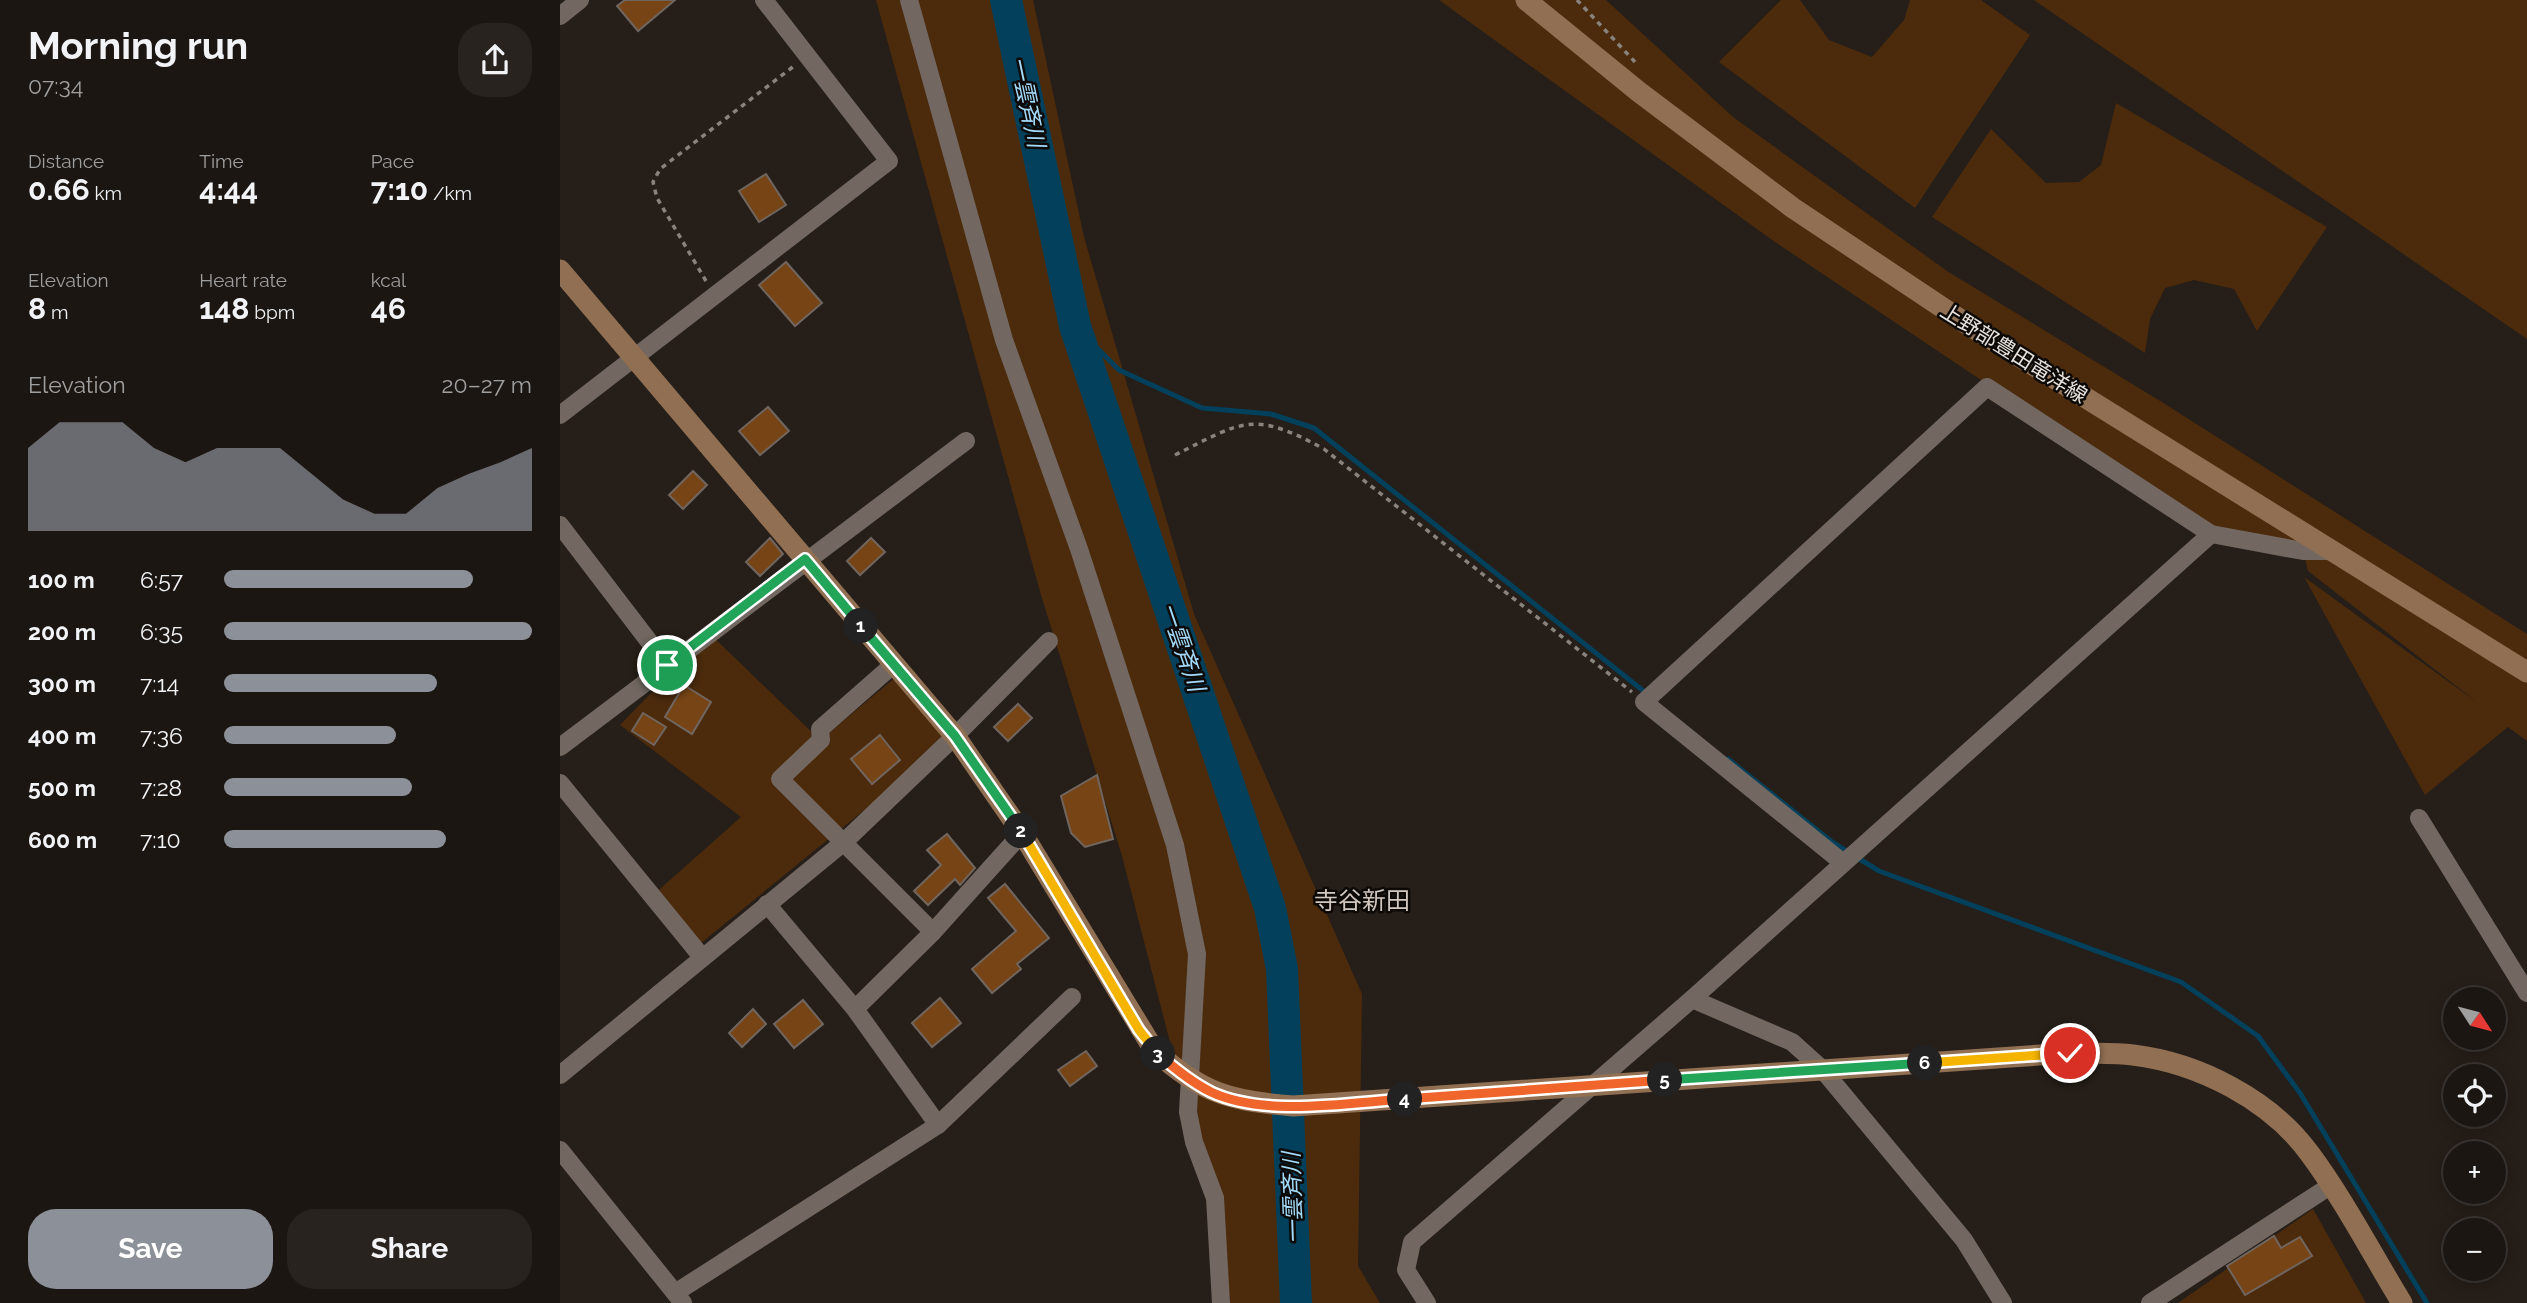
<!DOCTYPE html>
<meta charset="utf-8">
<style>
:root{--surface:#1c1612;--page:#292320;--text:#f1f3f6;--muted:#a09f9f;--line:#3a3532;--accent:#8c9099}
body{margin:0;font-family:Raleway,"Noto Sans JP",sans-serif;background:var(--page);color:var(--text);height:100vh;display:flex;flex-direction:column;font-size:26px;white-space:nowrap}
*{box-sizing:border-box;margin:0}
p{font-size:23px;color:var(--muted)}
.icon{flex:none;width:38px;height:38px;fill:none;stroke:currentColor;stroke-width:2;stroke-linecap:round;stroke-linejoin:round}
.map{position:relative;flex:1;overflow:hidden}
.details{display:flex;flex-direction:column;background:var(--surface);width:560px}
.details>*{flex:none}
.needle{width:46px;rotate:126deg}
.tools{position:absolute;left:1883px;top:987px;display:grid;gap:14px}
.tools a{display:grid;place-items:center;width:63px;height:63px;border-radius:50%;background:var(--surface);box-shadow:0 4px 18px #0003,0 0 0 2px var(--line);font-size:35px}
.pin{position:absolute;display:grid;place-items:center;width:60px;height:60px;color:#fff;margin:-30px;border:4px solid #fff;border-radius:50%;box-shadow:0 2px 7px #0007}
.km{position:absolute;width:35px;height:35px;margin:-18px;border-radius:50%;background:#222;color:#fff;font-size:19px;line-height:35px;text-align:center}
.round{display:grid;place-items:center;flex:none;width:74px;height:74px;border-radius:28px;background:var(--page)}
.overview{display:flex;align-items:center;justify-content:space-between;height:119px;padding:0 28px}
h1{font-size:38px;font-weight:700;line-height:52px}
.figures{display:grid;grid-template-columns:repeat(3,1fr);gap:10px;height:119px;padding:7px 28px}
.figures div{display:grid;align-content:center}
.figures b{font-size:30px;font-weight:700}
.figures small{font-size:19px;font-weight:400}
.figures p{font-size:19px}
.chart{height:196px;padding:14px 28px}
.chart p{display:flex;justify-content:space-between}
.chart svg{width:100%;height:126px;margin-top:7px;fill:var(--accent);opacity:.7}
.button{display:flex;gap:14px;margin-top:auto;padding:14px 28px}
.button a{flex:1;height:80px;border-radius:28px;background:var(--accent);color:#fff;font-size:28px;font-weight:700;line-height:80px;text-align:center}
.button a+a{background:var(--page);color:var(--text)}
ul{padding:0 28px;list-style:none;font-size:23px}
li{display:grid;grid-template-columns:112px 84px 1fr;align-items:center;height:52px}
li i{height:18px;border-radius:9px;background:var(--accent)}
main{display:flex;flex:1;min-height:0}
.map>svg:first-child{display:block}
.green{fill:#4c2b0d}
.lines{fill:none;stroke-linecap:round;stroke-linejoin:round}
.stream{stroke:#03405b;stroke-width:5}
.river{stroke:#03405b;stroke-width:32}
.building{fill:#764415;stroke:#70665f;stroke-width:2}
.path{stroke:#89827d;stroke-width:3.5;stroke-dasharray:5 5;stroke-linecap:butt}
.street{stroke:#726861;stroke-width:18}
.secondary{stroke:#906f52;stroke-width:21}
.split-1-casing{stroke:#fff;stroke-width:14}
.split-2-casing{stroke:#fff;stroke-width:14}
.split-3-casing{stroke:#fff;stroke-width:14}
.split-4-casing{stroke:#fff;stroke-width:14}
.split-5-casing{stroke:#fff;stroke-width:14}
.split-6-casing{stroke:#fff;stroke-width:14}
.split-7-casing{stroke:#fff;stroke-width:14}
.split-1{stroke:#22a559;stroke-width:9}
.split-2{stroke:#22a559;stroke-width:9}
.split-3{stroke:#f5b400;stroke-width:9}
.split-4{stroke:#f0652b;stroke-width:9}
.split-5{stroke:#f0652b;stroke-width:9}
.split-6{stroke:#22a559;stroke-width:9}
.split-7{stroke:#f5b400;stroke-width:9}
.labels{text-anchor:middle;dominant-baseline:central;stroke-width:5;stroke-linejoin:round;paint-order:stroke}
.street-label{font-size:21px;fill:#e7e1dd;stroke:#0c0906}
.water-label{font-size:23px;font-style:italic;fill:#a2d9f9;stroke:#0c0906}
.quarter-label{font-size:24px;fill:#d2c7bf;stroke:#0c0906}
</style>
<main>
<section class="details">
<div class="overview"><div><h1>Morning run</h1><p>07:34</p></div><a class="round"><svg class="icon" aria-label="share" viewBox="0 0 24 24"><path d="M12 15V3M7 8l5-5 5 5M5 13v7h14v-7"/></svg></a></div>
<div class="figures">
<div><p>Distance</p><b>0.66<small> km</small></b></div>
<div><p>Time</p><b>4:44</b></div>
<div><p>Pace</p><b>7:10<small> /km</small></b></div>
</div>
<div class="figures">
<div><p>Elevation</p><b>8<small> m</small></b></div>
<div><p>Heart rate</p><b>148<small> bpm</small></b></div>
<div><p>kcal</p><b>46</b></div>
</div>
<div class="chart"><p><span>Elevation</span>20–27 m</p>
<svg viewBox="0 0 160 44" preserveAspectRatio="none"><path d="M0 44V15L10 6L20 6L30 6L40 15L50 20L60 15L70 15L80 15L90 24L100 33L110 38L120 38L130 29L140 24L150 20L160 15V44z"/></svg>
</div>
<ul>
<li><b>100 m</b>6:57<i style="width:81%"></i></li>
<li><b>200 m</b>6:35<i style="width:100%"></i></li>
<li><b>300 m</b>7:14<i style="width:69%"></i></li>
<li><b>400 m</b>7:36<i style="width:56%"></i></li>
<li><b>500 m</b>7:28<i style="width:61%"></i></li>
<li><b>600 m</b>7:10<i style="width:72%"></i></li>
</ul>
<div class="button"><a>Save</a><a>Share</a></div>
</section>
<div class="map">
<svg width="1967" height="1303" viewBox="0 0 1967 1303">
<rect width="100%" height="100%" fill="#261e18"/>
<g class="green">
<polygon points="316,0 473,0 524,237 634,614 802,994 798,1266 820,1303 668,1303 628,1112 562,856 481,595"/>
<polygon points="879,0 1046,0 1173,117 1387,271 1605,404 1967,634 1967,741 1948,727 1865,795 1744,577 1918,703 1748,571 1743,551 1651,534 1215,242"/>
<polygon points="1221,0 1240,0 1269,40 1312,57 1344,20 1350,0 1421,0 1470,35 1355,208 1159,62"/>
<polygon points="1474,0 1967,0 1967,339"/>
<polygon points="1556,103 1767,227 1697,331 1674,289 1634,280 1605,288 1590,319 1585,353 1372,217 1431,129 1486,183 1519,182 1541,165"/>
<polygon points="149,633 260,740 341,673 395,736 135,948 92,896 181,817 60,725"/>
<polygon points="1753,1209 1806,1303 1618,1303"/>
</g>
<g class="lines">
<g class="stream">
<polyline points="515,326 559,370 642,408 711,414 754,428 1086,693"/>
<polyline points="1168,759 1272,842 1319,871 1621,982 1698,1036 1740,1093 1867,1303"/>
</g>
<polyline class="river" points="446,0 515,326 710,908 722,969 736,1303"/>
</g>
<g class="building">
<polygon points="65,0 115,0 78,31 57,6"/>
<polygon points="206,174 226,205 199,222 179,191"/>
<polygon points="226,262 262,303 235,326 199,285"/>
<polygon points="208,407 229,431 200,455 179,431"/>
<polygon points="133,471 147,485 123,509 109,495"/>
<polygon points="210,538 223,554 200,576 186,562"/>
<polygon points="311,538 325,552 300,575 287,561"/>
<polygon points="124,685 151,702 132,734 105,717"/>
<polygon points="458,704 472,718 448,741 434,727"/>
<polygon points="83,713 106,727 94,745 72,731"/>
<polygon points="320,735 340,760 312,784 291,759"/>
<polygon points="537,775 553,839 525,847 511,833 501,796"/>
<polygon points="387,834 415,868 400,885 395,879 368,905 354,891 381,865 367,850"/>
<polygon points="445,884 489,938 457,964 461,969 432,993 412,969 456,931 428,898"/>
<polygon points="380,998 401,1023 372,1047 352,1023"/>
<polygon points="243,1000 263,1024 234,1048 214,1024"/>
<polygon points="193,1009 206,1024 182,1047 169,1033"/>
<polygon points="526,1051 537,1066 510,1086 498,1070"/>
<polygon points="1714,1236 1721,1248 1740,1237 1752,1256 1685,1295 1667,1266"/>
</g>
<g class="lines">
<g class="path">
<polyline points="1017,0 1075,62"/>
<polyline points="146,281 97,198 93,182 100,169 234,66"/>
<path d="M615 455C683 421 693 410 764 449L1072 692"/>
</g>
<g class="street">
<polyline points="349,0 444,340 519,549 615,845 637,954 628,1112 634,1142 655,1198 661,1303"/>
<polyline points="0,16 20,0"/>
<polyline points="0,415 329,161 204,0"/>
<polyline points="0,525 107,665"/>
<polyline points="334,664 260,729 261,740 220,779 373,932"/>
<polyline points="0,747 406,441"/>
<polyline points="0,783 142,957"/>
<polyline points="1859,818 1967,993"/>
<polyline points="1282,862 1084,702 1427,387 1651,534 1743,551 1770,551"/>
<polyline points="207,904 295,1009 378,1125"/>
<polyline points="1132,999 1232,1042 1262,1069 1404,1240 1443,1303"/>
<polyline points="295,1009 373,932 462,833"/>
<polyline points="0,1075 284,842 395,736 489,641"/>
<polyline points="0,1150 123,1303"/>
<polyline points="115,1293 378,1125 512,997"/>
<polyline points="867,1303 846,1270 852,1242 1132,999 1651,534"/>
<polyline points="1590,1303 1770,1186"/>
</g>
<g class="secondary">
<polyline points="966,0 1079,92 1233,208 1407,324 1967,672"/>
<path d="M0 270 395 736 462 833 594 1050C641 1093 670 1101 733 1106L1510 1053C1530 1054 1552 1052 1573 1055 1639 1063 1711 1100 1750 1154 1784 1200 1812 1254 1842 1303"/>
</g>
</g>
<g class="lines">
<g class="split-1-casing">
<polyline id="split-1" points="107,665 245,559 301,626"/>
</g>
<g class="split-2-casing">
<polyline id="split-2" points="301,626 395,736 461,831"/>
</g>
<g class="split-3-casing">
<polyline id="split-3" points="461,831 579,1030 598,1054"/>
</g>
<g class="split-4-casing">
<path id="split-4" d="M598 1054C614 1068 631 1082 651 1092 704 1117 787 1103 845 1099"/>
</g>
<g class="split-5-casing">
<polyline id="split-5" points="845,1099 1105,1080"/>
</g>
<g class="split-6-casing">
<polyline id="split-6" points="1105,1080 1365,1063"/>
</g>
<g class="split-7-casing">
<polyline id="split-7" points="1365,1063 1510,1053"/>
</g>
<use href="#split-1" class="split-1"/>
<use href="#split-2" class="split-2"/>
<use href="#split-3" class="split-3"/>
<use href="#split-4" class="split-4"/>
<use href="#split-5" class="split-5"/>
<use href="#split-6" class="split-6"/>
<use href="#split-7" class="split-7"/>
</g>
<g class="labels">
<g class="street-label">
<text transform="translate(1454 353) rotate(32)">上野部豊田竜洋線</text>
</g>
<g class="water-label">
<text transform="translate(468 102) rotate(78)">一雲斉川</text>
<text transform="translate(623 647) rotate(71)">一雲斉川</text>
<text transform="translate(732 1198) rotate(-92)">一雲斉川</text>
</g>
<g class="quarter-label">
<text x="802" y="900">寺谷新田</text>
</g>
</g>
</svg>
<div class="tools">
<a><svg class="needle" viewBox="-14 -14 28 28"><path d="M0-13l5 13h-10z" fill="#e53935"/><path d="M0 13l5-13h-10z" fill="#a09f9f"/></svg></a>
<a><svg class="icon" aria-label="locate" viewBox="0 0 24 24"><circle cx="12" cy="12" r="6"/><path d="M12 2v4M12 18v4M2 12h4M18 12h4"/></svg></a>
<a>+</a>
<a>−</a>
</div>
<div class="pin" style="left:107px;top:665px;background:#1e9e55"><svg class="icon" aria-label="arrive" viewBox="0 0 24 24"><path d="M6 21V4h12l-3 4 3 4H6"/></svg></div>
<div class="pin" style="left:1510px;top:1053px;background:#d93025"><svg class="icon" aria-label="check" viewBox="0 0 24 24"><path d="M5 12l5 5 9-10"/></svg></div>
<b class="km" style="left:301px;top:626px">1</b>
<b class="km" style="left:461px;top:831px">2</b>
<b class="km" style="left:598px;top:1054px">3</b>
<b class="km" style="left:845px;top:1099px">4</b>
<b class="km" style="left:1105px;top:1080px">5</b>
<b class="km" style="left:1365px;top:1063px">6</b>
</div>
</main>
